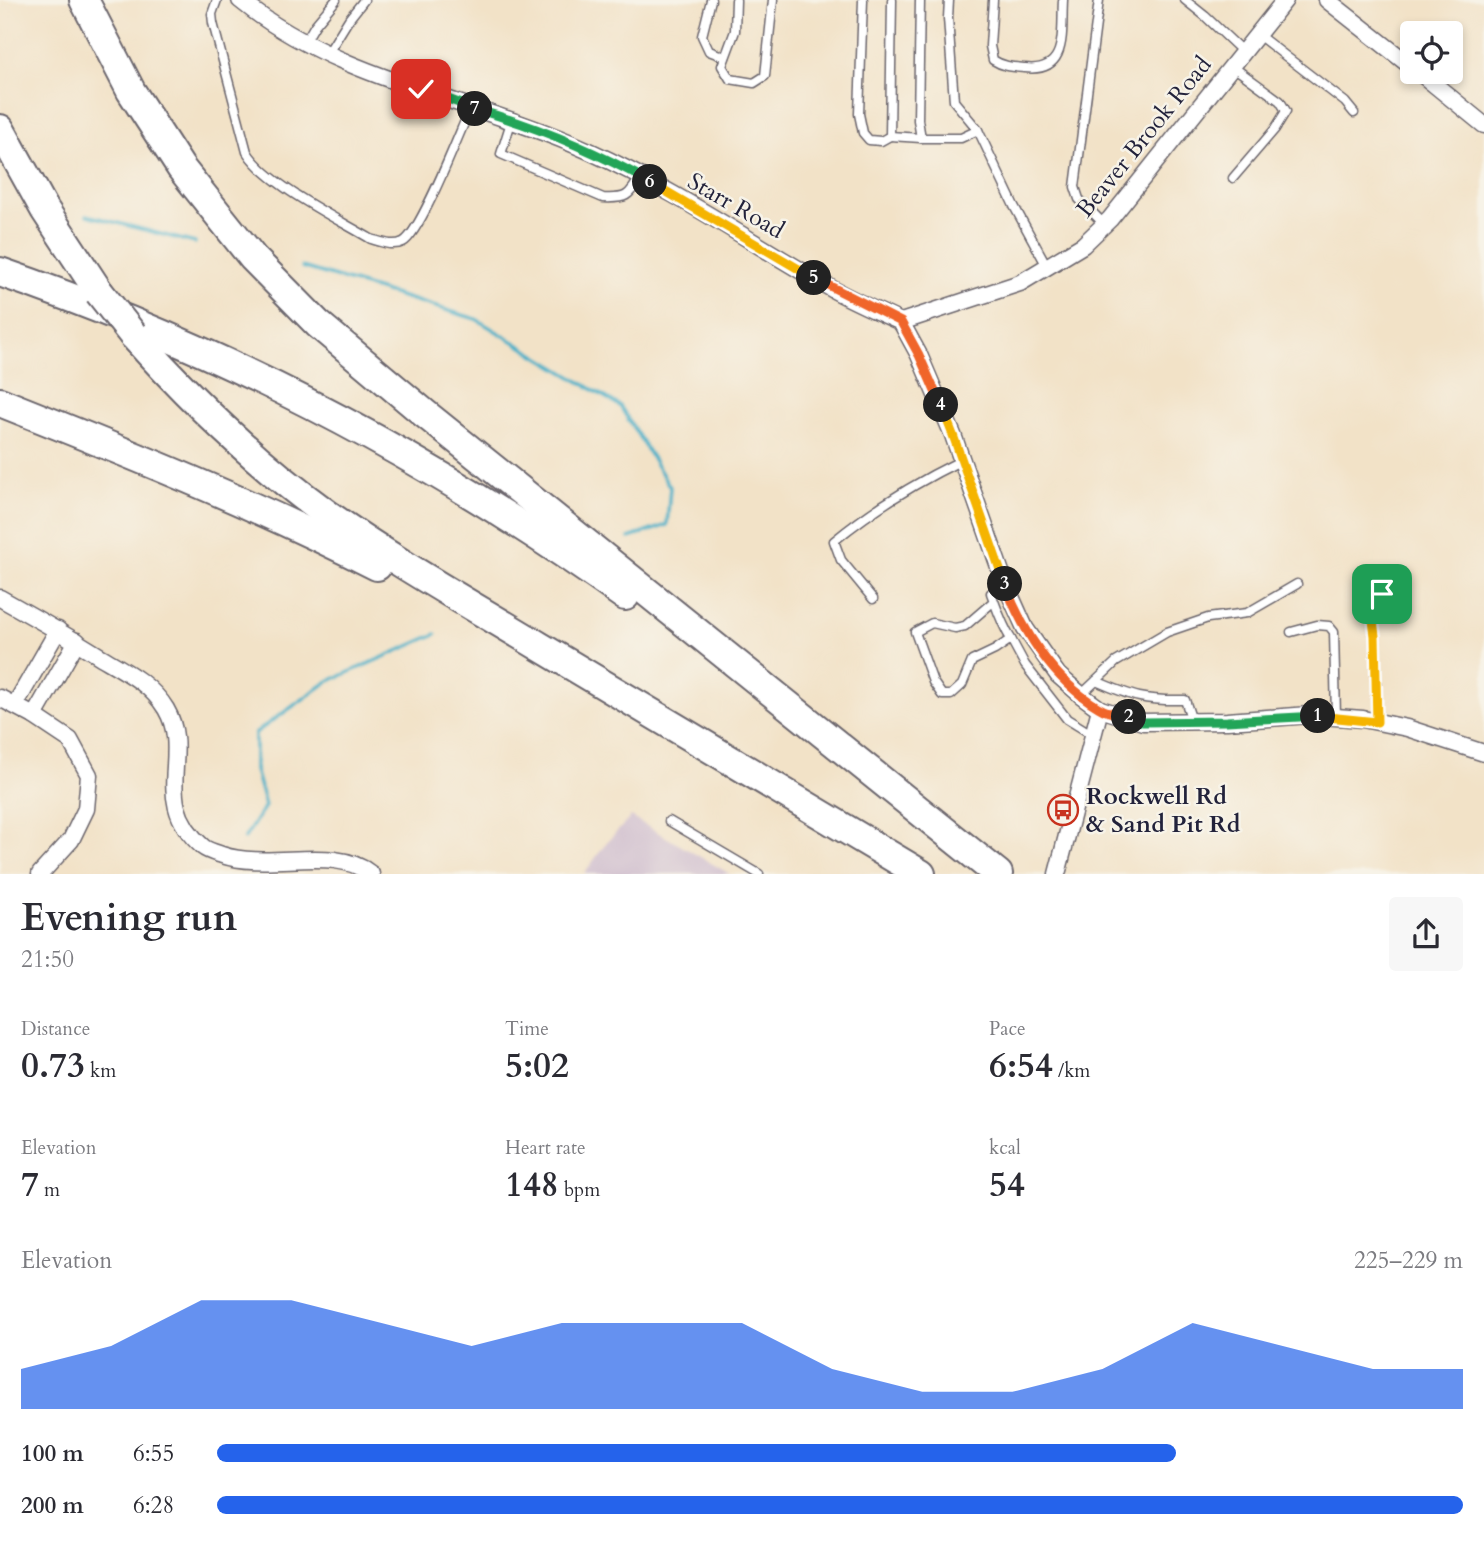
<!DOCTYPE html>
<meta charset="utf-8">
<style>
:root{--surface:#fff;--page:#f7f7f7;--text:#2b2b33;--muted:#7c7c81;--accent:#2563eb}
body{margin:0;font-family:Cardo,serif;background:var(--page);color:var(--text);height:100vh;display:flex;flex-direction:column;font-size:26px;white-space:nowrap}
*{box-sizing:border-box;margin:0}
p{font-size:23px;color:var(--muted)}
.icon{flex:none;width:38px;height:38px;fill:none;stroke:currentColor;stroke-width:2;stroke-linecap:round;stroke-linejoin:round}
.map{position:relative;height:874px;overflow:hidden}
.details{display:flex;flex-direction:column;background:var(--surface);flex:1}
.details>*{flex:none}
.fabs{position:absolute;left:1400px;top:21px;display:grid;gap:14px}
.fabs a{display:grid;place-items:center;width:63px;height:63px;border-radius:7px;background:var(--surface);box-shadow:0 4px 10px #0003;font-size:35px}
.pin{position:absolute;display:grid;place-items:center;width:60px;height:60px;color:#fff;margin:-30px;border-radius:14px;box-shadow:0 4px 10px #0006}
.km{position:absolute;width:35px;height:35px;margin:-18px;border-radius:50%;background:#222;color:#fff;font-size:19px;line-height:35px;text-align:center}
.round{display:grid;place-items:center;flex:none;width:74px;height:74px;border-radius:7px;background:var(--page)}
.overview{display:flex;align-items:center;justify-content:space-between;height:119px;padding:0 21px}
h1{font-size:38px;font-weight:800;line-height:52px}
.figures{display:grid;grid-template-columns:repeat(3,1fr);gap:10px;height:119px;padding:7px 21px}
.figures div{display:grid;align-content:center}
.figures b{font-size:35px;font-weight:800}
.figures small{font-size:19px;font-weight:400}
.figures p{font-size:19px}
.chart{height:196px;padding:14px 21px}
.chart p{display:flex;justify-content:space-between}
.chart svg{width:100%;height:126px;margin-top:7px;fill:var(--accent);opacity:.7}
ul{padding:0 21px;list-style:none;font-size:23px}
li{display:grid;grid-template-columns:112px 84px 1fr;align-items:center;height:52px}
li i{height:18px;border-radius:9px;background:var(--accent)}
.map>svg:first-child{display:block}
.industrial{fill:#cfbdce}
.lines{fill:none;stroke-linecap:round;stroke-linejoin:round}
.stream{stroke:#49b0c8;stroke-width:3.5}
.lane-casing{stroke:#6b656c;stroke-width:11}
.street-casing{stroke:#6b656c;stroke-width:19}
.highway-casing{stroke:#6b656c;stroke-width:32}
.lane{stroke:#fff;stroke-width:8}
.street{stroke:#fff;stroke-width:16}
.highway{stroke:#fff;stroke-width:28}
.highway-bridge-casing{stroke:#6b656c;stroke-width:32;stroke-linecap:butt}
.highway-bridge{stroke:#fff;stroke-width:28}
.split-1-casing{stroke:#fff;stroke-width:14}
.split-2-casing{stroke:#fff;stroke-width:14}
.split-3-casing{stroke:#fff;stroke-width:14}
.split-4-casing{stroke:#fff;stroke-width:14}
.split-5-casing{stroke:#fff;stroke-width:14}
.split-6-casing{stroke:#fff;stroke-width:14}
.split-7-casing{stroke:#fff;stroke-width:14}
.split-8-casing{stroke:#fff;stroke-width:14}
.split-1{stroke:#f5b400;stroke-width:9}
.split-2{stroke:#22a559;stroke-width:9}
.split-3{stroke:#f0652b;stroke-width:9}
.split-4{stroke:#f5b400;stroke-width:9}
.split-5{stroke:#f0652b;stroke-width:9}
.split-6{stroke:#f5b400;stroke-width:9}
.split-7{stroke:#22a559;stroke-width:9}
.split-8{stroke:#22a559;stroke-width:9}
.labels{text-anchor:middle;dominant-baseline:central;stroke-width:5;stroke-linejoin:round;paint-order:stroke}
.street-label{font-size:24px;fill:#22223b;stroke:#f7f3e8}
.poi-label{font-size:24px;font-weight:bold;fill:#22223b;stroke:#f7f3e8;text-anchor:start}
</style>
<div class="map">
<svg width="1484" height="874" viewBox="0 0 1484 874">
<rect width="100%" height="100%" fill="#f7f3e8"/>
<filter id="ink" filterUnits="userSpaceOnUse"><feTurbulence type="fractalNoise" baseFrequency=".0143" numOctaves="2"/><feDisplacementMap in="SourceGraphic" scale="14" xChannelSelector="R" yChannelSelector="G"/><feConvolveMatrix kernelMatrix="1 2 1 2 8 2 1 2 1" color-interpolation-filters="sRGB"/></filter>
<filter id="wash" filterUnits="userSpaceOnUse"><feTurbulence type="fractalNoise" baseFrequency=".00686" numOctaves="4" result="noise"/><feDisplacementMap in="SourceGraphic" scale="28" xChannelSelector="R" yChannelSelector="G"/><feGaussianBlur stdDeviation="1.57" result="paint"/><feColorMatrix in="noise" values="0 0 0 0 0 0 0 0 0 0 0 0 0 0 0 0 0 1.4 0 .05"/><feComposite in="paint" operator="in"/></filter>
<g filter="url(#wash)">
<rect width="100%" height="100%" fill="#f2e2c7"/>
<polygon class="industrial" points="631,817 730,874 584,874 607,842"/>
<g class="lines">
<g class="stream">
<polyline points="87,215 195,243"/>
<polyline points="302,267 476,319 620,406 670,487 667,525 629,538"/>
<polyline points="244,839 265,806 255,770 255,733 327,682 436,634"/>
</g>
</g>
</g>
<g filter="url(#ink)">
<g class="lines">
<g class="lane-casing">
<g id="lane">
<path d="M217 0 212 14 213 23 247 152C268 185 336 218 371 239 382 242 393 247 403 242 421 233 460 131 471 107"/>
<polyline points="711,0 702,36 709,51 725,57"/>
<polyline points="736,0 735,31 722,66 730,79 754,83 765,76 773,0"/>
<polyline points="863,0 859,114 863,133 869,140 881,141 890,136"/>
<polyline points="892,0 890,136 921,138"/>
<polyline points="920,0 918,120 921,138 961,138 978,130"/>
<polyline points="949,0 948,18 954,101 978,130 1014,206 1048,268"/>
<path d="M993 0 990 46 993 60C1004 67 1012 67 1025 68 1069 73 1061 32 1063 0"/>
<polyline points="1099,0 1075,187 1079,199 1104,224"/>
<polyline points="1185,0 1205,16 1243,52"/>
<polyline points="1257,34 1345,102 1354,113"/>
<polyline points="305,42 315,25 336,0"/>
<polyline points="328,53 349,19 364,0"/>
<polyline points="1232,66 1280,101 1286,111 1275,129 1233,178"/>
<path d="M512 119 501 154 603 198C626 199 629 197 640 177"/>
<path d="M873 599 841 560 834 541C873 509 917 482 962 460"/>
<path d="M994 601 965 626 955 628 932 623 915 632 933 682 942 695H951L962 685 972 661 995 650 1011 639C1002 625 997 609 991 593L1004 581"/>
<polyline points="1291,632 1317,625 1329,626 1334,632 1336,717"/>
<polyline points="1011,639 1025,665 1067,719 1093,735"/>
<path d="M1096 681C1133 697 1144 701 1185 700L1192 721"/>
<polyline points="1081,695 1116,662 1167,632 1208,618 1247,613 1297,584"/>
<polyline points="1377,722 1375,636 1372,612 1374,604 1382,594"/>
<polyline points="669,821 759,874"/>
</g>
</g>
<g class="street-casing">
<g id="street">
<path d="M240 0C337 80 477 100 589 151 675 190 753 244 834 290 856 302 879 312 901 322"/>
<polyline points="1327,0 1412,67"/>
<polyline points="1419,72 1484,125"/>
<polyline points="901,322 919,355 953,435 1004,581 1025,628 1058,675 1081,695 1100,709 1143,722 1227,721 1309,715 1363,719 1407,728 1484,753"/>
<polyline points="901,322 1020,283 1083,245 1110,219 1285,0"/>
<path d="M0 598C34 617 68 636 101 657 125 671 151 684 166 709 193 755 149 800 203 847 208 851 216 853 222 855 270 871 335 844 371 874"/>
<polyline points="0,698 34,716 70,740 89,775 86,809 71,840 40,874"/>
<polyline points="15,705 58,630"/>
<polyline points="34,716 77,641"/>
<polyline points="1057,874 1100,709"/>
</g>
</g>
<g class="highway-casing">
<g id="highway">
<polyline points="84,0 131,91 181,168 253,258 318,324 424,413 998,874"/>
<polyline points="0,129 45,210 99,292"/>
<path d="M0 272C224 349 433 459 625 596"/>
<path d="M133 335C192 401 255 462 327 514 395 562 468 603 539 646 666 723 794 797 921 874"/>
<path d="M0 402C128 453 255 504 377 566"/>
</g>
</g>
<use href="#lane" class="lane"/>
<use href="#street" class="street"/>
<use href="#highway" class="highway"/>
<g class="highway-bridge-casing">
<polyline id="highway-bridge" points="99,292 133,335"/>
</g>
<use href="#highway-bridge" class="highway-bridge"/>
</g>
</g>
<g class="lines" filter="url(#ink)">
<g class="split-1-casing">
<polyline id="split-1" points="1318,716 1377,722 1375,636 1372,612 1374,604 1382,594"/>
</g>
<g class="split-2-casing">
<polyline id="split-2" points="1129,717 1143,722 1227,721 1318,716"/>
</g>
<g class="split-3-casing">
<path id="split-3" d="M1005 584C1023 632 1053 680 1098 707 1107 713 1119 715 1129 717"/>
</g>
<g class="split-4-casing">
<polyline id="split-4" points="941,405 953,435 1005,584"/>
</g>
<g class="split-5-casing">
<polyline id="split-5" points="814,278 901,322 919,355 941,405"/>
</g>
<g class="split-6-casing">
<polyline id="split-6" points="650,182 814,278"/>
</g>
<g class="split-7-casing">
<path id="split-7" d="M475 109C536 126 595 151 650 182"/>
</g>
<g class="split-8-casing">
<polyline id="split-8" points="421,89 475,109"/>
</g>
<use href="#split-1" class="split-1"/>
<use href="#split-2" class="split-2"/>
<use href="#split-3" class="split-3"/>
<use href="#split-4" class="split-4"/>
<use href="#split-5" class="split-5"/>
<use href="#split-6" class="split-6"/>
<use href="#split-7" class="split-7"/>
<use href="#split-8" class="split-8"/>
</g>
<defs>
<g id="bus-ring" transform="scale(1.575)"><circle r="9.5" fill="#f7f3e8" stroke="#c8321e" stroke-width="1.5"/><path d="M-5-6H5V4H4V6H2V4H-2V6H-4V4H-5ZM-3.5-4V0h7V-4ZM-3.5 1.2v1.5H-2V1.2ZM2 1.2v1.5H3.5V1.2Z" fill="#c8321e"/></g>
</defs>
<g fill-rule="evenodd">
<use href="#bus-ring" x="1063" y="810"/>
</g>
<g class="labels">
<g class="street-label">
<text transform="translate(1144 137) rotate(-51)">Beaver Brook Road</text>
<text transform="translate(736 206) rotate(30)">Starr Road</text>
</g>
<g class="poi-label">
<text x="1086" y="796">Rockwell Rd<tspan x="1086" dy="28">&amp; Sand Pit Rd</tspan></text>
</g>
</g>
</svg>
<div class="fabs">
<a><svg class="icon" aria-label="locate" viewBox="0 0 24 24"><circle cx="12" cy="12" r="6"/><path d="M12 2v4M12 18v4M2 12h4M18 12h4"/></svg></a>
</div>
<div class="pin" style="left:1382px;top:594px;background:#1e9e55"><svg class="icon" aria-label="arrive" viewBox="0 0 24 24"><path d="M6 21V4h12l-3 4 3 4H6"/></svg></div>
<div class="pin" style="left:421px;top:89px;background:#d93025"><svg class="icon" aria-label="check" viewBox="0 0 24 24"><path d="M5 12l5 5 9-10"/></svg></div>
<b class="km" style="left:1318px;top:716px">1</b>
<b class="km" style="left:1129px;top:717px">2</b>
<b class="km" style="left:1005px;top:584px">3</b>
<b class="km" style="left:941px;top:405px">4</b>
<b class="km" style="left:814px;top:278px">5</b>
<b class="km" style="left:650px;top:182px">6</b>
<b class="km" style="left:475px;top:109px">7</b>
</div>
<section class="details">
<div class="overview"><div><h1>Evening run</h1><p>21:50</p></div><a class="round"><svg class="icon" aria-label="share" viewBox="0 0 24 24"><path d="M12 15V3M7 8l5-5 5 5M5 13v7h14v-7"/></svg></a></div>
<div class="figures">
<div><p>Distance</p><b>0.73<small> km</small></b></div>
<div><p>Time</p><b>5:02</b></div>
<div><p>Pace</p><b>6:54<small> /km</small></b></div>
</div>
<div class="figures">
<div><p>Elevation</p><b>7<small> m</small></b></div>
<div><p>Heart rate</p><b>148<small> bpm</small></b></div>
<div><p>kcal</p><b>54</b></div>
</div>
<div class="chart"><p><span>Elevation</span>225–229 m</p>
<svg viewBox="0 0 160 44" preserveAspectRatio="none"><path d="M0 44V30L10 22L20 6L30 6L40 14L50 22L60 14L70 14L80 14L90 30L100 38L110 38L120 30L130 14L140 22L150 30L160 30V44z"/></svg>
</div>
<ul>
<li><b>100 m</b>6:55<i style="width:77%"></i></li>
<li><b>200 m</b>6:28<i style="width:100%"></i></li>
</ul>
</section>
